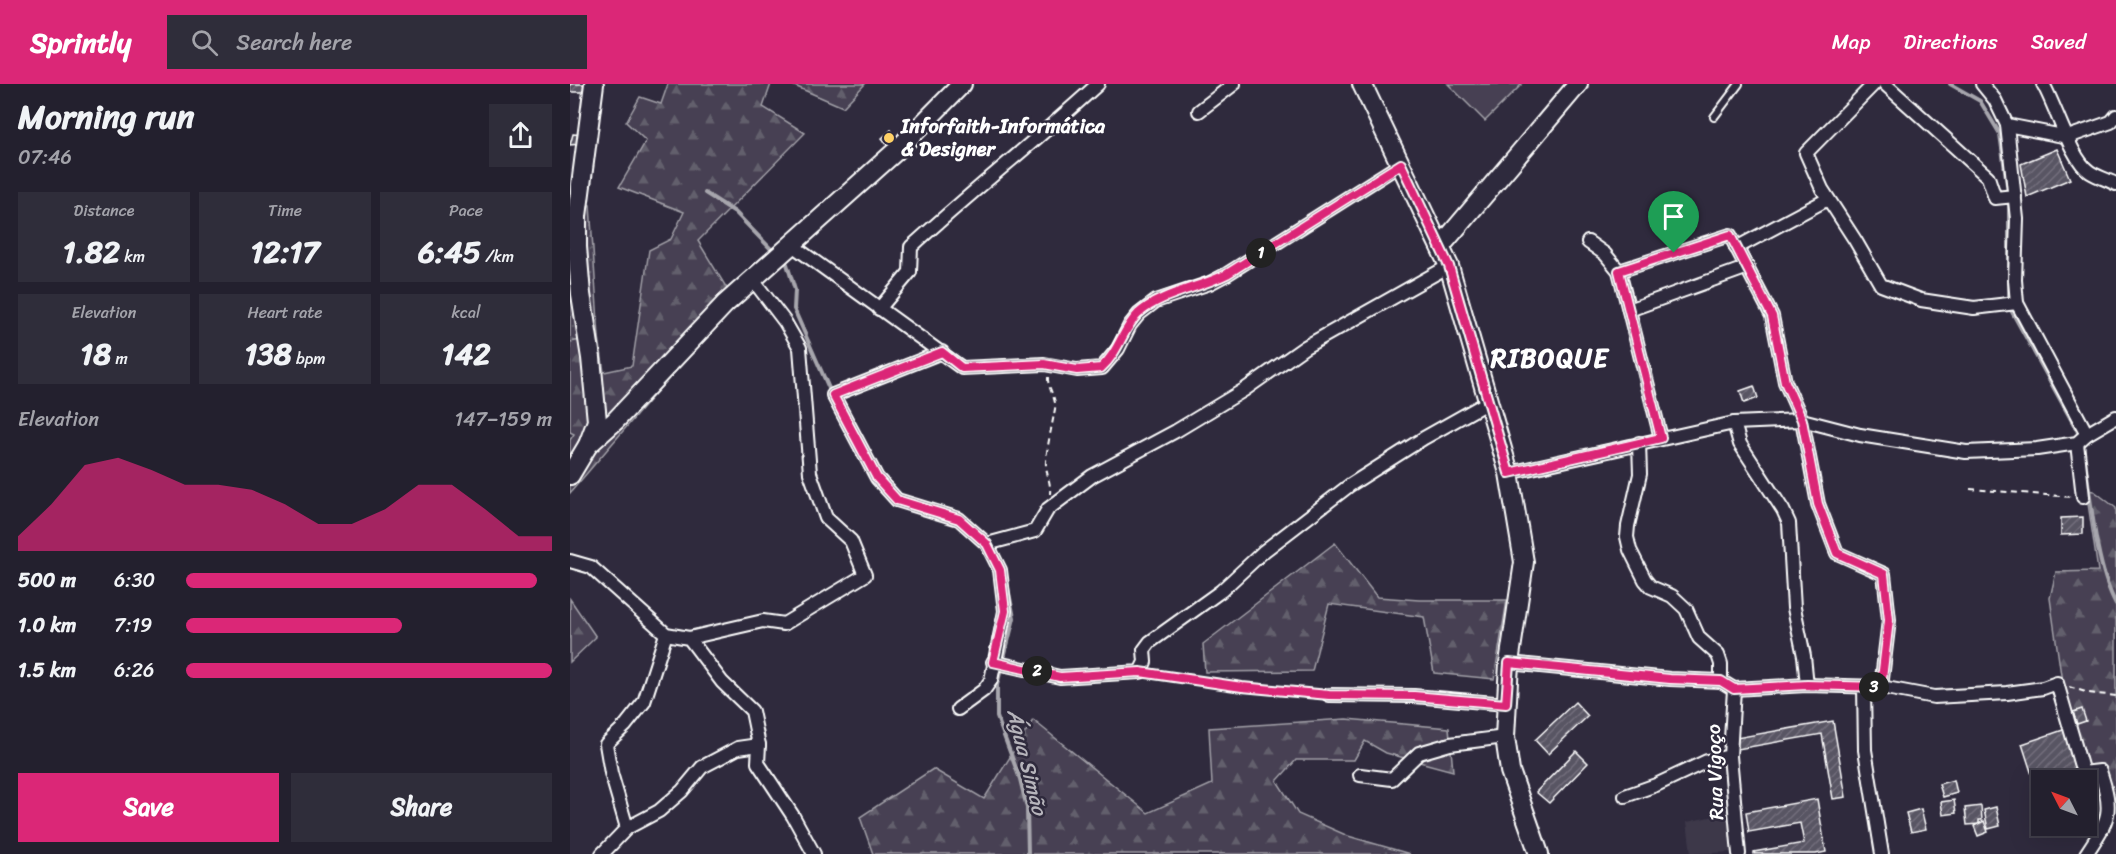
<!DOCTYPE html>
<meta charset="utf-8">
<style>
:root{--surface:#23202e;--page:#2f2d3a;--text:#f1f3f6;--muted:#a3a3aa;--line:#403e4a;--accent:#db2777}
body{margin:0;font-family:Sriracha,sans-serif;background:var(--page);color:var(--text);height:100vh;display:flex;flex-direction:column;font-size:22px;white-space:nowrap}
*{box-sizing:border-box;margin:0}
p{font-size:20px;color:var(--muted)}
.icon{flex:none;width:33px;height:33px;fill:none;stroke:currentColor;stroke-width:2;stroke-linecap:round;stroke-linejoin:round}
.map{position:relative;flex:1;overflow:hidden}
.panel{display:flex;flex-direction:column;background:var(--surface);width:570px}
.panel>*{flex:none}
.needle{width:39px;rotate:312deg}
.buttons{position:absolute;left:1461px;top:686px;display:grid;gap:12px}
.buttons a{display:grid;place-items:center;width:66px;height:66px;border-radius:0px;background:var(--surface);box-shadow:0 6px 24px #0002,0 0 0 2px var(--line);font-size:30px}
.pin{position:absolute;display:grid;place-items:center;width:51px;height:51px;color:#fff;margin:-62px -26px;border-radius:50% 50% 50% 0;rotate:-45deg;box-shadow:0 0 6px #0007}
.pin .icon{rotate:45deg}
.km{position:absolute;width:30px;height:30px;margin:-15px;border-radius:50%;background:#222;color:#fff;font-size:16px;line-height:30px;text-align:center}
.round{display:grid;place-items:center;flex:none;width:63px;height:63px;border-radius:0px;background:var(--page)}
.summary{display:flex;align-items:center;justify-content:space-between;height:102px;padding:0 18px}
h1{font-size:33px;font-weight:700;line-height:45px}
.stats{display:grid;grid-template-columns:repeat(3,1fr);gap:9px;height:102px;padding:6px 18px}
.stats div{display:grid;align-content:center;border-radius:0px;background:var(--page);text-align:center}
.stats b{font-size:30px;font-weight:700}
.stats small{font-size:16px;font-weight:400}
.stats p{font-size:16px}
.chart{height:168px;padding:12px 18px}
.chart p{display:flex;justify-content:space-between}
.chart svg{width:100%;height:108px;margin-top:6px;fill:var(--accent);opacity:.7}
.primary-button{display:flex;gap:12px;margin-top:auto;padding:12px 18px}
.primary-button a{flex:1;height:69px;border-radius:0px;background:var(--accent);color:#fff;font-size:24px;font-weight:700;line-height:69px;text-align:center}
.primary-button a+a{background:var(--page);color:var(--text)}
ul{padding:0 18px;list-style:none;font-size:20px}
li{display:grid;grid-template-columns:96px 72px 1fr;align-items:center;height:45px}
li i{height:15px;border-radius:8px;background:var(--accent)}
header{display:flex;align-items:center;gap:36px;box-sizing:border-box;height:84px;padding:0 30px;background:var(--accent);color:#fff}
header strong{font-size:28px}
nav{display:flex;gap:33px;margin-inline-start:auto;font-size:21px}
.search{width:420px;height:54px;background:var(--page);display:flex;align-items:center;gap:15px;box-sizing:border-box;padding:0 21px;border-radius:0px;color:var(--muted);font-size:22px}
main{display:flex;flex:1;min-height:0}
.map>svg:first-child{display:block}
.built{fill:#3c3749}
.green{fill:url(#green-dots);stroke:#a2a0a8;stroke-width:1.5}
.forest{fill:url(#forest-firs);stroke:#a2a0a8;stroke-width:1.5}
.pitch{fill:#464152;stroke:#a2a0a8;stroke-width:1.5}
.lines{fill:none;stroke-linecap:round;stroke-linejoin:round}
.stream{stroke:#a7a6ad;stroke-width:4}
.building{fill:url(#building-hatch);stroke:#fff;stroke-width:1.5}
.lane-casing{stroke:#fff;stroke-width:10}
.street-casing{stroke:#fff;stroke-width:16}
.secondary-casing{stroke:#fff;stroke-width:22}
.path{stroke:#fff;stroke-width:2;stroke-dasharray:6 4.5;stroke-linecap:butt}
.lane{stroke:#2f2a3d;stroke-width:6}
.street{stroke:#2f2a3d;stroke-width:12}
.secondary{stroke:#2f2a3d;stroke-width:18}
.route-casing{stroke:#fff;stroke-width:12}
.route{stroke:#db2777;stroke-width:8}
.poi-dot{fill:#ffd166;stroke:#2f2a3d;stroke-width:2}
.labels{text-anchor:middle;dominant-baseline:central;stroke-width:5;stroke-linejoin:round;paint-order:stroke}
.poi-label{font-size:20px;font-weight:bold;fill:#fff;stroke:#2f2a3d;text-anchor:start}
.street-label{font-size:20px;fill:#fff;stroke:#2f2a3d}
.water-label{font-size:21px;font-style:italic;fill:#b6b4bb;stroke:#2f2a3d}
.district-label{font-size:26px;font-weight:bold;letter-spacing:1.5px;fill:#fff;stroke:#2f2a3d}
</style>
<header>
<strong>Sprintly</strong>
<div class="search"><svg class="icon" aria-label="search" viewBox="0 0 24 24"><circle cx="10" cy="10" r="6"/><path d="M15 15l6 6"/></svg>Search here</div>
<nav><a>Map</a><a>Directions</a><a>Saved</a></nav>
</header>
<main>
<section class="panel">
<div class="summary"><div><h1>Morning run</h1><p>07:46</p></div><a class="round"><svg class="icon" aria-label="share" viewBox="0 0 24 24"><path d="M12 15V3M7 8l5-5 5 5M5 13v7h14v-7"/></svg></a></div>
<div class="stats">
<div><p>Distance</p><b>1.82<small> km</small></b></div>
<div><p>Time</p><b>12:17</b></div>
<div><p>Pace</p><b>6:45<small> /km</small></b></div>
</div>
<div class="stats">
<div><p>Elevation</p><b>18<small> m</small></b></div>
<div><p>Heart rate</p><b>138<small> bpm</small></b></div>
<div><p>kcal</p><b>142</b></div>
</div>
<div class="chart"><p><span>Elevation</span>147–159 m</p>
<svg viewBox="0 0 160 44" preserveAspectRatio="none"><path d="M0 44V38L10 25L20 9L30 6L40 11L50 17L60 17L70 19L80 25L90 33L100 33L110 27L120 17L130 17L140 27L150 38L160 38V44z"/></svg>
</div>
<ul>
<li><b>500 m</b>6:30<i style="width:96%"></i></li>
<li><b>1.0 km</b>7:19<i style="width:59%"></i></li>
<li><b>1.5 km</b>6:26<i style="width:100%"></i></li>
</ul>
<div class="primary-button"><a>Save</a><a>Share</a></div>
</section>
<div class="map">
<svg width="1546" height="770" viewBox="0 0 1546 770">
<defs>
<pattern id="green-dots" width="8" height="8" patternUnits="userSpaceOnUse" patternTransform="scale(1.5)"><rect width="8" height="8" fill="#464152"/><path d="M2 2h.1M6 6h.1" fill="none" stroke="#625e6c" stroke-width="1.8" stroke-linecap="round"/></pattern>
<pattern id="forest-firs" width="22" height="20" patternUnits="userSpaceOnUse" patternTransform="scale(1.5)"><rect width="22" height="20" fill="#464152"/><path d="M5 1l3.5 6h-7zM16 11l3.5 6h-7z" fill="#625e6c"/></pattern>
<pattern id="building-hatch" width="6" height="6" patternUnits="userSpaceOnUse" patternTransform="scale(1.5)"><rect width="6" height="6" fill="#595564"/><path d="M-1 1l2-2M0 6l6-6M5 7l2-2" fill="none" stroke="#726e7b"/></pattern>
</defs>
<rect width="100%" height="100%" fill="#2f2a3d"/>
<filter id="ink" filterUnits="userSpaceOnUse"><feTurbulence type="fractalNoise" baseFrequency=".0167" numOctaves="2"/><feDisplacementMap in="SourceGraphic" scale="12" xChannelSelector="R" yChannelSelector="G"/><feConvolveMatrix kernelMatrix="1 2 1 2 8 2 1 2 1" color-interpolation-filters="sRGB"/></filter>
<g filter="url(#ink)">
<polygon class="built" points="1157,729 1163,768 1121,770 1117,738"/>
<polygon class="green" points="0,112 20,121 29,253 0,258"/>
<g class="forest">
<polygon points="98,0 201,0 193,23 235,49 128,157 167,221 83,312 0,409 0,356 4,350 0,348 0,258 29,253 34,288 62,282 79,166 101,155 114,128 49,103 76,57 56,38 70,13 91,20"/>
<polygon points="220,0 295,0 273,23"/>
<polygon points="1516,406 1524,407 1546,424 1546,716 1517,708 1516,696 1506,696 1480,514 1486,488 1528,487"/>
<polygon points="765,459 807,513 849,516 937,516 924,595 864,589 854,533 759,520 742,587 635,588 633,560"/>
<polygon points="0,515 26,553 0,578"/>
<polygon points="776,635 879,644 883,687 816,669 795,657 784,676 726,676 707,697 728,730 778,752 840,770 303,770 290,733 363,685 414,715 463,636 578,729 642,700 639,644"/>
</g>
<polygon class="pitch" points="878,0 952,0 915,37"/>
<g class="lines">
<g class="stream">
<polyline points="1380,0 1410,17 1430,50 1438,108"/>
<polyline points="135,109 165,128 201,165"/>
<polyline points="1439,115 1439,213"/>
<polyline points="217,180 225,206 224,225 261,309"/>
<polyline points="1441,226 1508,348"/>
<path d="M1515 375C1521 418 1526 483 1546 520"/>
<polyline points="437,499 444,534 427,601 427,633 450,695 457,724 458,770"/>
</g>
</g>
<g class="building">
<polygon points="0,0 16,0 15,8 0,8"/>
<polygon points="321,46 326,54 317,61 312,54"/>
<polygon points="3,50 13,51 11,60 0,61"/>
<polygon points="1487,65 1500,95 1457,113 1451,80"/>
<polygon points="1184,302 1188,314 1174,319 1170,307"/>
<polygon points="1513,433 1513,450 1491,451 1491,434"/>
<polygon points="1005,618 1018,632 978,670 965,656"/>
<polygon points="1512,625 1516,637 1507,640 1503,628"/>
<polygon points="1263,637 1276,713 1263,715 1252,650 1168,665 1166,654"/>
<polygon points="1496,645 1509,685 1477,696 1472,696 1472,698 1465,700 1452,660"/>
<polygon points="1006,667 1018,679 979,719 966,708"/>
<polygon points="1384,696 1387,709 1373,713 1369,700"/>
<polygon points="1247,715 1256,768 1246,770 1184,770 1184,768 1234,759 1230,739 1179,748 1176,728"/>
<polygon points="1384,716 1386,729 1373,731 1371,718"/>
<polygon points="1411,722 1412,736 1409,736 1409,740 1397,741 1395,724"/>
<polygon points="1426,723 1430,742 1418,745 1414,726"/>
<polygon points="1351,725 1356,745 1341,748 1336,729"/>
<polygon points="1414,737 1418,748 1408,752 1404,742"/>
</g>
<g class="lines">
<g class="lane-casing">
<polyline id="lane" points="1144,33 1169,0"/>
</g>
<g class="street-casing">
<g id="street">
<polyline points="1304,0 1236,69 1252,105 1285,156 1311,201 1351,216 1404,224 1447,219"/>
<polyline points="1315,0 1418,93 1425,114 1445,112"/>
<polyline points="1412,0 1425,16 1437,41 1447,135 1445,196 1447,219 1517,350"/>
<path d="M1473 0C1486 22 1501 76 1520 88 1528 93 1538 96 1546 100"/>
<polyline points="629,27 664,0"/>
<polyline points="1437,41 1498,53 1541,38 1546,32"/>
<polyline points="1018,158 1035,170 1049,187 1091,354"/>
<polyline points="222,161 392,284 474,280 507,286 532,284 548,265 560,241 569,230 586,217 640,199 657,190 831,80"/>
<polyline points="1166,164 1258,115"/>
<polyline points="1049,187 1160,151 1202,232 1215,298 1232,336 1248,420 1267,469 1314,490 1319,536 1311,603"/>
<path d="M309 225 340 188 341 163C402 107 467 56 528 0"/>
<polyline points="1059,226 1178,183"/>
<polyline points="372,268 263,311 307,394 327,416 389,435 417,460 430,486 435,527 421,596 414,606 388,625"/>
<polyline points="1164,339 1170,360 1213,426 1219,439 1224,524 1234,572 1237,601"/>
<polyline points="1069,359 1070,390 1058,442 1057,453 1060,466 1075,496 1081,503 1102,512 1116,525 1129,554 1148,571 1151,580 1151,597"/>
<polyline points="1507,359 1513,413"/>
<polyline points="939,389 1164,339 1232,336 1290,351 1396,368 1467,365 1507,359 1517,350 1546,333"/>
<polyline points="417,460 465,447 478,425 522,392 606,347 674,306 735,263 879,182"/>
<polyline points="0,477 21,483 96,550 119,554 152,598 182,627 189,661 188,679 223,732 244,770"/>
<polyline points="119,554 193,537 214,540 295,491 281,457 256,434 240,389 230,264 215,238 183,196"/>
<polyline points="423,578 490,593 570,588 575,578 574,566 580,558 651,507 694,467 780,401 854,354 918,318"/>
<path d="M939 579 1100 595 1151 597 1164 605 1237 601 1311 603 1364 613 1437 609 1473 604 1487 599 1513 689 1530 687C1544 729 1539 735 1516 770"/>
<polyline points="1294,603 1295,666 1312,770"/>
<polyline points="1164,605 1160,672 1169,770"/>
<polyline points="759,611 844,612 936,620"/>
<polyline points="790,691 822,695 849,669 880,660 935,653"/>
<polyline points="1055,712 1086,701 1137,677 1160,672"/>
<polyline points="57,744 41,689 36,660 55,642 74,618 96,550"/>
<polyline points="32,770 57,744 89,727 112,707 132,683 168,664 189,661"/>
</g>
</g>
<g class="secondary-casing">
<g id="secondary">
<polyline points="792,0 879,182 939,389 954,478 939,579 935,653 940,687 969,770"/>
<polyline points="871,162 1008,0"/>
<polyline points="18,361 45,337 155,220 326,67 392,0"/>
<polyline points="0,391 18,361 27,337 21,274 11,210 7,163 7,132 24,0"/>
</g>
</g>
<g class="path">
<path d="M478 293C477 304 487 314 485 325 483 337 475 371 476 382 477 392 481 399 480 410"/>
<polyline points="1400,405 1502,413"/>
<polyline points="583,589 672,603 747,610"/>
<polyline points="1499,603 1519,609 1546,612"/>
</g>
<use href="#lane" class="lane"/>
<use href="#street" class="street"/>
<use href="#secondary" class="secondary"/>
</g>
</g>
<g class="lines" filter="url(#ink)">
<g class="route-casing">
<path id="route" d="M831 80 879 182 939 389 1091 354 1049 187 1160 151 1202 232 1215 298 1232 336 1248 420 1267 469 1314 490 1319 536 1311 603 1237 601 1164 605 1151 597 1100 595 939 579 936 620 844 612 759 611 672 603 570 588 490 593 423 578 435 527 430 486 417 460 389 435 327 416 307 394 263 311 372 268 392 284 474 280 507 286 531 284C549 268 552 246 568 230 590 209 630 204 657 190Z"/>
</g>
<use href="#route" class="route"/>
</g>
<circle class="poi-dot" cx="319" cy="54" r="6"/>
<g class="labels">
<g class="poi-label">
<text x="331" y="42">Inforfaith-Informática<tspan x="331" dy="23">&amp; Designer</tspan></text>
</g>
<g class="street-label">
<text transform="translate(1145 688) rotate(-92)">Rua Vigoço</text>
</g>
<g class="water-label">
<text transform="translate(457 678) rotate(76)">Água Simão</text>
</g>
<g class="district-label">
<text x="980" y="274">RIBOQUE</text>
</g>
</g>
</svg>
<div class="buttons">
<a><svg class="needle" viewBox="-14 -14 28 28"><path d="M0-13l5 13h-10z" fill="#e53935"/><path d="M0 13l5-13h-10z" fill="#a3a3aa"/></svg></a>
</div>
<div class="pin" style="left:1104px;top:169px;background:#1e9e55"><svg class="icon" aria-label="arrive" viewBox="0 0 24 24"><path d="M6 21V4h12l-3 4 3 4H6"/></svg></div>
<b class="km" style="left:691px;top:169px">1</b>
<b class="km" style="left:467px;top:587px">2</b>
<b class="km" style="left:1304px;top:603px">3</b>
</div>
</main>
